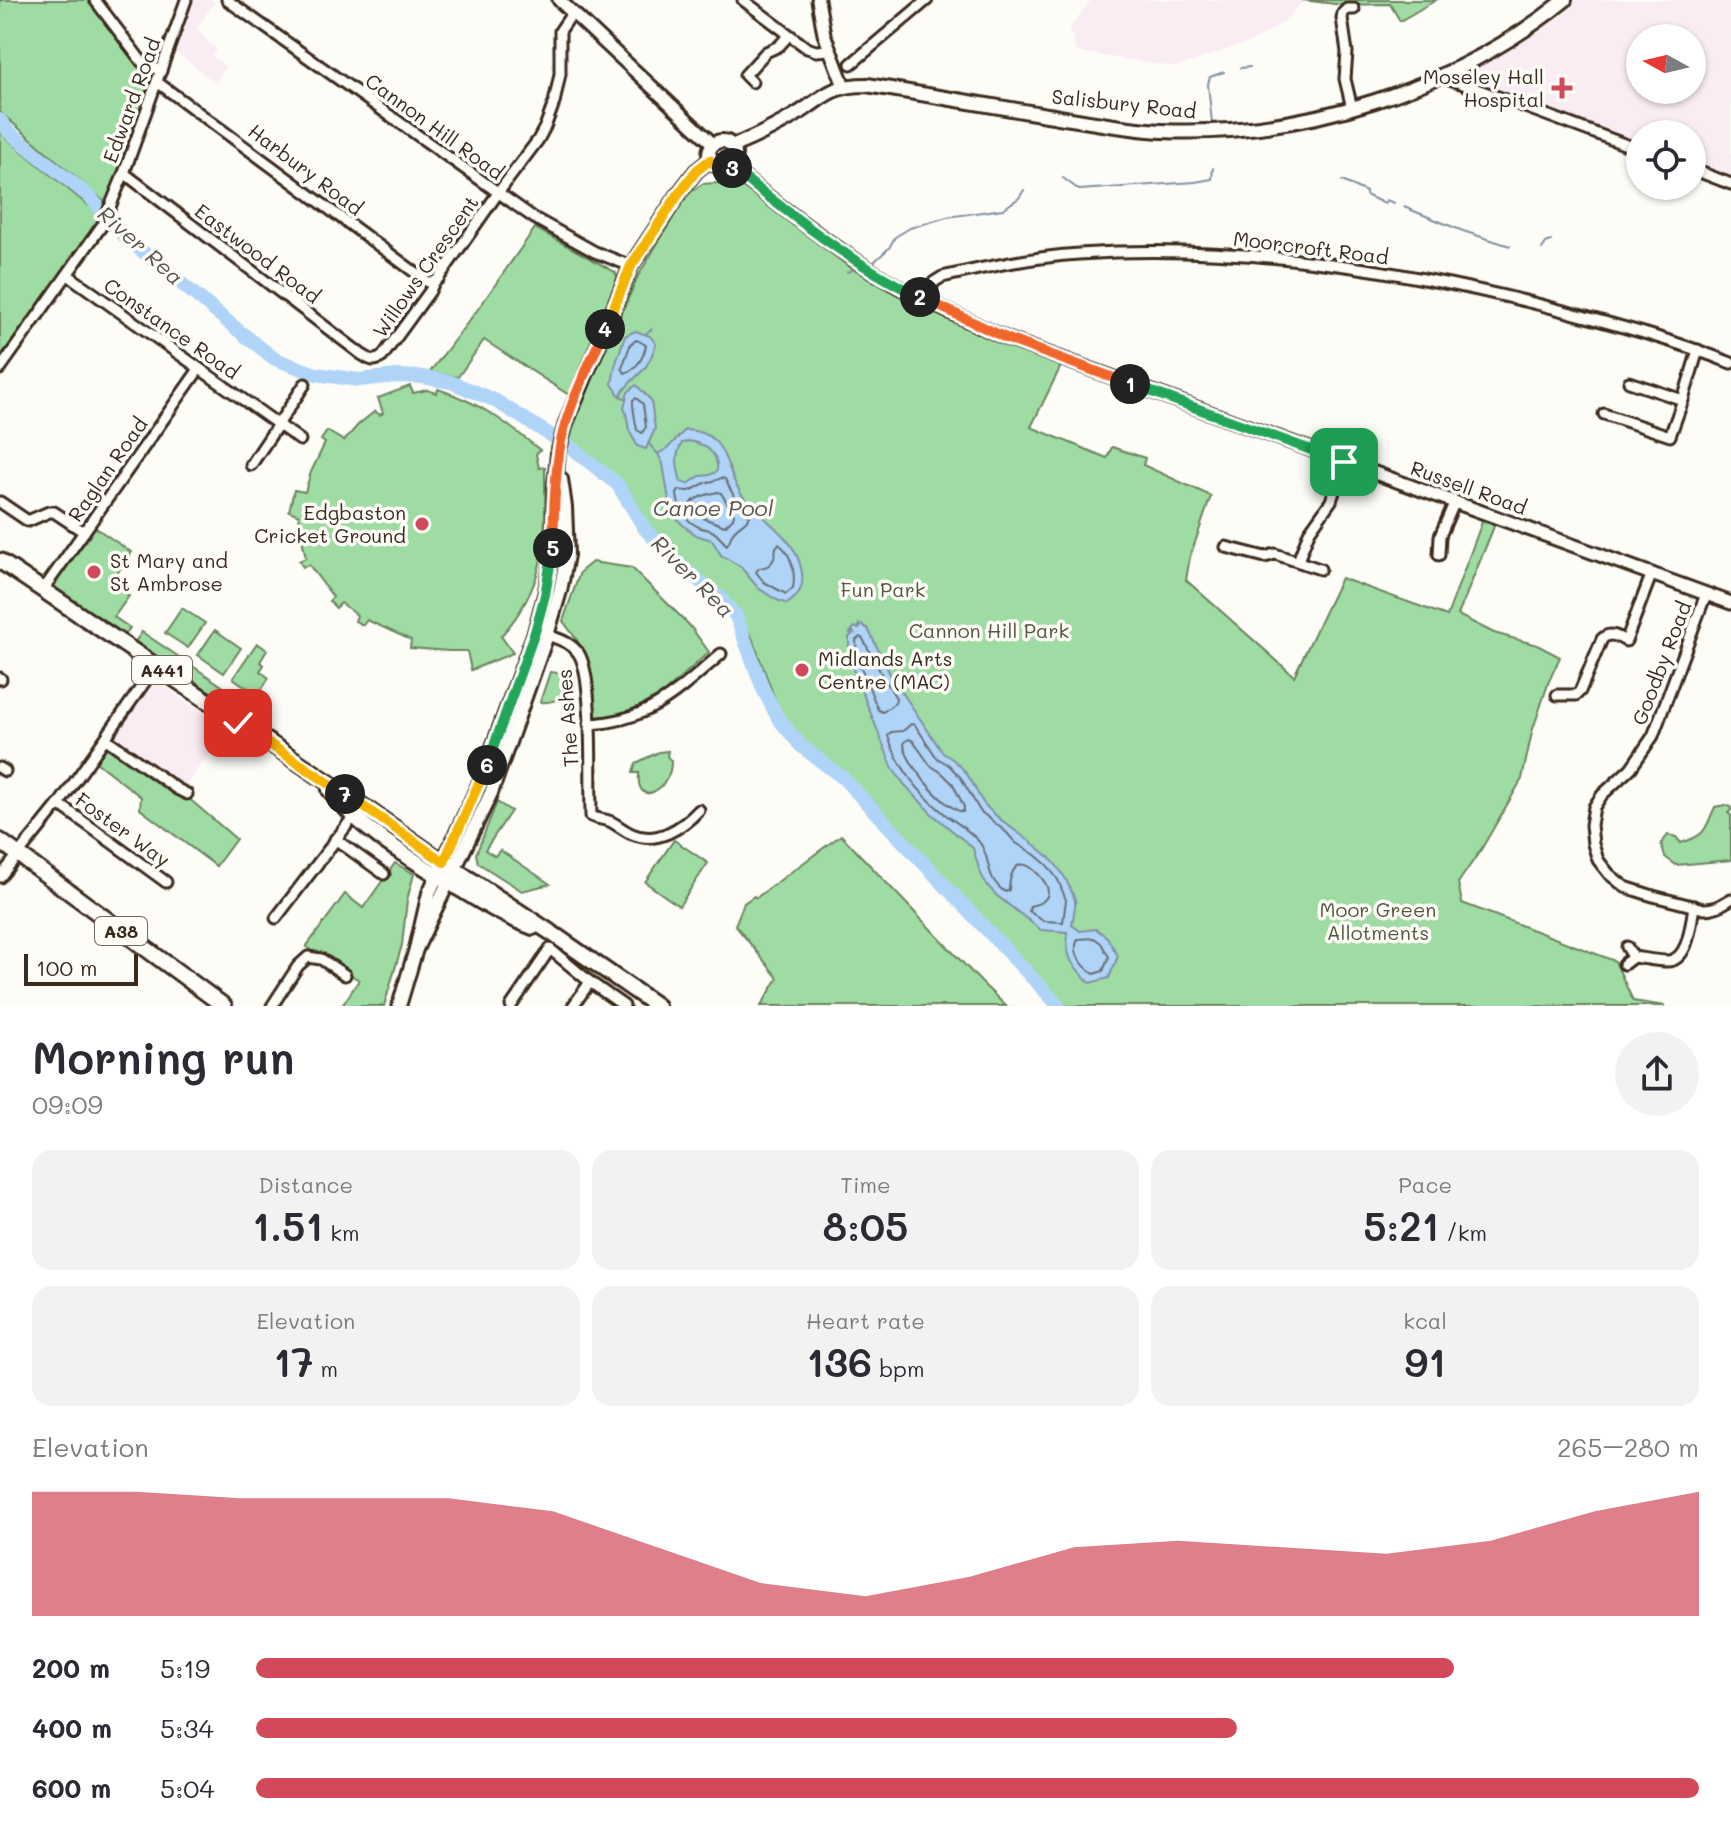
<!DOCTYPE html>
<meta charset="utf-8">
<style>
:root{--surface:#fff;--page:#f2f2f3;--text:#2b2b33;--muted:#7c7c81;--accent:#d1495b}
body{margin:0;font-family:Mali,sans-serif;background:var(--page);color:var(--text);height:100vh;display:flex;flex-direction:column;font-size:30px;white-space:nowrap}
*{box-sizing:border-box;margin:0}
p{font-size:26px;color:var(--muted)}
.icon{flex:none;width:44px;height:44px;fill:none;stroke:currentColor;stroke-width:2;stroke-linecap:round;stroke-linejoin:round}
.map{position:relative;height:1006px;overflow:hidden}
.sheet{display:flex;flex-direction:column;background:var(--surface);flex:1}
.sheet>*{flex:none}
.needle{width:52px;rotate:278deg}
.buttons{position:absolute;left:1626px;top:24px;display:grid;gap:16px}
.buttons a{display:grid;place-items:center;width:80px;height:80px;border-radius:50%;background:var(--surface);box-shadow:0 2px 6px #0004;font-size:40px}
.scale{position:absolute;left:24px;bottom:20px;width:114px;box-sizing:border-box;padding-left:8px;border:4px solid #3b2a1e;border-top:0;font-size:22px;line-height:28px;white-space:nowrap;color:#3b2a1e;-webkit-text-stroke:6px #fdfcf7;paint-order:stroke}
.pin{position:absolute;display:grid;place-items:center;width:68px;height:68px;color:#fff;margin:-34px;border-radius:16px;box-shadow:0 4px 12px #0006}
.km{position:absolute;width:40px;height:40px;margin:-20px;border-radius:50%;background:#222;color:#fff;font-size:22px;line-height:40px;text-align:center}
.round{display:grid;place-items:center;flex:none;width:84px;height:84px;border-radius:42px;background:var(--page)}
.headline{display:flex;align-items:center;justify-content:space-between;height:136px;padding:0 32px}
h1{font-size:44px;font-weight:600;line-height:60px}
.metrics{display:grid;grid-template-columns:repeat(3,1fr);gap:12px;height:136px;padding:8px 32px}
.metrics div{display:grid;align-content:center;border-radius:20px;background:var(--page);text-align:center}
.metrics b{font-size:40px;font-weight:600}
.metrics small{font-size:22px;font-weight:400}
.metrics p{font-size:22px}
.chart{height:224px;padding:16px 32px}
.chart p{display:flex;justify-content:space-between}
.chart svg{width:100%;height:144px;margin-top:8px;fill:var(--accent);opacity:.7}
ul{padding:0 32px;list-style:none;font-size:26px}
li{display:grid;grid-template-columns:128px 96px 1fr;align-items:center;height:60px}
li i{height:20px;border-radius:10px;background:var(--accent)}
.map>svg:first-child{display:block}
.built{fill:#f9ecf3;fill-rule:evenodd}
.green{fill:#9edca3;stroke:#6c8360;stroke-width:2}
.water{fill:#afd4f8;stroke:#8190a1;stroke-width:2;fill-rule:evenodd}
.lines{fill:none;stroke-linecap:round;stroke-linejoin:round}
.shore{stroke:#696e75;stroke-width:2}
.stream{stroke:#8190a1;stroke-width:2}
.river{stroke:#afd4f8;stroke-width:14}
.minor-casing{stroke:#3b2a1e;stroke-width:15}
.tertiary-casing{stroke:#3b2a1e;stroke-width:17}
.secondary-casing{stroke:#3b2a1e;stroke-width:18}
.primary-casing{stroke:#3b2a1e;stroke-width:20}
.trunk-casing{stroke:#3b2a1e;stroke-width:20}
.minor{stroke:#fdfcf7;stroke-width:9}
.tertiary{stroke:#fdfcf7;stroke-width:11}
.secondary{stroke:#fdfcf7;stroke-width:12}
.primary{stroke:#fdfcf7;stroke-width:14}
.trunk{stroke:#fdfcf7;stroke-width:14}
.split-1-casing{stroke:#fff;stroke-width:16}
.split-2-casing{stroke:#fff;stroke-width:16}
.split-3-casing{stroke:#fff;stroke-width:16}
.split-4-casing{stroke:#fff;stroke-width:16}
.split-5-casing{stroke:#fff;stroke-width:16}
.split-6-casing{stroke:#fff;stroke-width:16}
.split-7-casing{stroke:#fff;stroke-width:16}
.split-8-casing{stroke:#fff;stroke-width:16}
.split-1{stroke:#22a559;stroke-width:10}
.split-2{stroke:#f0652b;stroke-width:10}
.split-3{stroke:#22a559;stroke-width:10}
.split-4{stroke:#f5b400;stroke-width:10}
.split-5{stroke:#f0652b;stroke-width:10}
.split-6{stroke:#22a559;stroke-width:10}
.split-7{stroke:#f5b400;stroke-width:10}
.split-8{stroke:#f5b400;stroke-width:10}
.poi-dot{fill:#d1495b;stroke:#fdfcf7;stroke-width:3}
.labels{text-anchor:middle;dominant-baseline:central;stroke-width:7;stroke-linejoin:round;paint-order:stroke}
.shield{fill:#fdfcf7;stroke:#75695f;stroke-width:2}
.shield-label{font-size:18px;font-weight:bold;fill:#3b2a1e}
.poi-label{font-size:20px;fill:#3b2a1e;stroke:#fdfcf7;text-anchor:end}
.street-label{font-size:20px;fill:#3b2a1e;stroke:#fdfcf7}
.park-label{font-size:20px;fill:#54563f;stroke:#fdfcf7}
.water-label{font-size:22px;font-style:italic;fill:#585454;stroke:#fdfcf7}
</style>
<div class="map">
<svg width="1731" height="1006" viewBox="0 0 1731 1006">
<rect width="100%" height="100%" fill="#fdfcf7"/>
<filter id="ink" filterUnits="userSpaceOnUse"><feTurbulence type="fractalNoise" baseFrequency=".0125" numOctaves="2"/><feDisplacementMap in="SourceGraphic" scale="16" xChannelSelector="R" yChannelSelector="G"/><feConvolveMatrix kernelMatrix="1 2 1 2 8 2 1 2 1" color-interpolation-filters="sRGB"/></filter>
<g filter="url(#ink)">
<g class="built">
<polygon points="190,0 212,0 215,2 197,27 205,39 217,49 212,56 226,67 215,82 175,52"/>
<polygon points="1091,0 1302,0 1303,1 1281,24 1253,41 1176,67 1077,52 1069,29"/>
<path d="M1576 0H1731V177L1692 163V134H1640V144L1478 85 1472 79V67L1562 17ZM1640 38H1692V90H1640Z"/>
<polygon points="155,680 227,731 180,792 110,742"/>
</g>
<g class="green">
<polygon points="0,0 89,0 150,79 108,205 0,112"/>
<polygon points="1302,0 1436,0 1400,21 1390,4 1343,5"/>
<polygon points="0,131 5,137 85,203 101,213 97,225 67,271 0,356"/>
<polygon points="715,183 741,186 770,205 793,225 848,266 958,322 1061,366 1031,427 1107,458 1112,447 1145,458 1143,465 1211,496 1190,557 1186,580 1294,676 1341,578 1447,616 1482,522 1495,524 1458,615 1494,633 1537,645 1560,657 1549,681 1532,732 1522,779 1482,848 1458,883 1462,903 1615,961 1633,1001 1665,1006 1066,1006 846,774 802,741 781,715 752,638 733,606 706,584 649,528 620,481 567,440 593,378 638,276 687,195 702,184"/>
<polygon points="535,228 615,272 617,276 616,284 569,395 484,340 458,377 430,372 481,305"/>
<path d="M410 386 413 393 427 390 437 393 438 389C482 404 504 421 540 450L536 454 539 468 545 467C545 536 550 581 501 636L513 653 471 670 467 651H449L410 648 411 640 367 620 363 625 355 621 357 615 341 603 336 608 329 601 333 597 309 565 303 567 299 561 306 558 301 534 299 515 289 511 294 490 305 492 311 472 325 443 321 440 327 431 344 441 358 425 375 411 380 415 383 413 378 398Z"/>
<polygon points="93,526 131,552 111,583 129,596 114,617 130,628 125,635 56,589 54,582"/>
<polygon points="592,562 632,568 690,626 709,652 665,692 629,712 601,719 594,715 592,711 591,671 577,640 563,621 580,572"/>
<polygon points="182,608 205,623 188,648 165,633"/>
<polygon points="215,630 241,648 224,673 198,655"/>
<polygon points="142,632 249,704 256,694 233,678 257,643 267,650 260,662 264,665 260,671 269,678 245,716 135,642"/>
<path d="M572 669C576 690 560 704 540 702L550 672 560 673Z"/>
<polygon points="110,742 186,796 236,839 216,866 140,809 141,797 96,762"/>
<path d="M668 751 667 756 671 761C671 768 670 774 666 780 661 788 646 801 640 787 638 783 639 778 639 773H633L636 763 659 752Z"/>
<polygon points="497,802 511,811 485,850 495,856 500,850 550,884 522,891 478,863 476,854"/>
<path d="M1725 805 1731 807V810L1728 813 1731 815V860L1676 865 1665 857 1661 844 1668 835 1676 837 1681 843C1708 834 1704 830 1715 807Z"/>
<polygon points="841,835 983,984 1006,1006 761,1006 778,978 735,925 744,903 754,896 756,898"/>
<polygon points="674,840 708,863 679,906 645,882"/>
<polygon points="395,863 414,874 407,900 402,945 384,1006 342,1006 359,980 306,947 345,894 363,908"/>
</g>
<g class="water">
<path d="M635 331 650 336 656 344C653 353 650 362 644 369 635 379 626 385 620 396L612 384 615 366 625 336Z"/>
<path d="M636 385 651 400 655 429 646 449 637 446C635 439 631 436 629 430 627 422 628 416 624 408L628 392Z"/>
<path d="M685 430C732 431 722 473 746 500 767 524 797 538 802 573 804 587 799 596 787 604L777 600 758 588 741 567 721 555 712 540 696 535 684 526 673 515 670 506 663 464 658 454 668 448ZM689 441C705 444 719 453 717 471L710 475 700 476 688 484 681 482C677 467 674 457 682 443Z"/>
<path d="M859 625 860 628 862 625 868 629 890 674 943 753C957 761 966 770 973 784 977 791 980 800 986 806 1014 836 1053 847 1070 888 1070 889 1075 899 1075 900 1076 907 1073 917 1072 925L1080 931 1096 929 1107 937 1118 956 1109 978 1090 983C1070 962 1067 961 1067 932L1041 930 996 895 986 884 980 872 973 848 931 813 905 785 893 769 849 659V637L852 635 850 633 851 632 854 633 852 630 855 627 858 629Z"/>
</g>
<g class="lines">
<g class="shore">
<path d="M637 340 646 345C644 357 637 369 625 373L622 368 631 343Z"/>
<path d="M636 398 643 404 646 427 642 433 637 430C636 424 632 405 633 400Z"/>
<path d="M721 478 725 479 737 502 750 516C747 522 739 525 734 531 730 536 731 540 727 545 722 541 718 534 712 531 708 529 703 529 699 527 685 521 678 508 677 494L679 490C693 493 692 489 703 484 709 481 715 482 721 478Z"/>
<path d="M718 492 721 493 734 514 733 518 725 526 703 518 690 505C694 497 709 494 718 492Z"/>
<path d="M779 544C791 553 796 572 793 588L786 594 764 582 756 572 759 568C772 567 775 560 776 547Z"/>
<polygon points="860,637 863,639 883,677 896,698 895,703 883,712 878,710 857,657 856,640"/>
<path d="M911 724 915 725 937 758 949 765 961 778 980 811 1006 832 1016 843 1034 854 1047 865 1058 880 1066 900 1063 922 1043 921 1029 911 1030 906C1051 902 1053 890 1039 875 1020 854 1010 868 1009 890L1005 892C984 877 992 860 980 843 972 832 957 823 946 815 919 793 899 769 888 736L891 732 903 731Z"/>
<path d="M909 739 913 741 930 765 942 773 953 784 964 807 963 812C944 809 903 761 904 742Z"/>
<path d="M1094 938 1101 943 1109 957 1103 971 1094 974C1083 966 1071 953 1078 939Z"/>
</g>
<g class="stream">
<polyline points="1240,68 1250,67"/>
<polyline points="1212,123 1208,84 1210,77 1224,72"/>
<polyline points="1063,178 1079,190 1195,182 1212,179 1213,168"/>
<polyline points="1342,181 1366,192 1366,195 1385,204 1386,200 1394,203"/>
<polyline points="1404,207 1463,231 1510,246"/>
<polyline points="1542,249 1546,243 1551,241"/>
<polyline points="874,262 889,248 895,237 910,228 947,217 1003,209 1019,198 1024,190"/>
<polyline points="847,272 856,269"/>
<polyline points="645,334 652,329"/>
<polyline points="620,396 625,398"/>
<polyline points="648,443 658,454"/>
</g>
<polyline class="river" points="0,120 9,132 90,197 125,237 239,331 275,359 316,374 359,380 397,376 423,377 451,382 494,400 573,449 618,485 645,529 673,559 719,597 736,616 763,689 778,718 801,746 843,778 1059,1006"/>
<g class="minor-casing">
<g id="minor">
<polyline points="95,0 142,62 161,71"/>
<polyline points="227,0 534,218 595,252 631,266"/>
<polyline points="743,0 807,48 816,51 829,50"/>
<polyline points="851,64 927,0"/>
<polyline points="1439,75 1640,150"/>
<polyline points="157,82 428,282 434,282"/>
<polyline points="752,82 745,75 766,52 779,46 789,35"/>
<polyline points="1352,108 1345,79 1347,52 1342,18 1343,13 1347,9 1354,9"/>
<polyline points="1692,169 1731,184"/>
<path d="M124 173 361 354C369 359 373 363 382 357L430 291 434 282 438 279 498 193 538 140 545 127 554 103 560 74V31L573 12"/>
<polyline points="68,275 300,440"/>
<path d="M926 300 934 282 942 277C987 267 1032 257 1079 254 1238 243 1410 270 1564 311 1620 326 1677 341 1731 363"/>
<polyline points="0,369 103,224 124,173 186,0"/>
<polyline points="1629,382 1683,400"/>
<polyline points="1604,414 1670,436 1683,400 1698,350"/>
<polyline points="251,465 305,384"/>
<polyline points="0,502 28,521 49,512 54,512 84,532"/>
<polyline points="1226,547 1265,557 1275,554 1320,569"/>
<polyline points="1439,555 1440,536 1455,501"/>
<polyline points="1298,561 1309,532 1331,501 1344,462"/>
<polyline points="43,590 199,369"/>
<path d="M1706 594 1653 736 1631 768 1602 795 1594 807 1591 825 1593 844 1598 860 1609 874 1625 887 1653 896 1704 909C1716 909 1721 905 1731 899"/>
<path d="M547 635C559 639 572 643 579 654 594 678 590 784 591 816 597 819 603 819 609 821 617 824 624 831 632 834 657 845 682 828 699 810"/>
<polyline points="0,678 1,679"/>
<path d="M1557 695H1576L1580 691 1602 639C1610 631 1618 637 1626 641L1652 573"/>
<path d="M589 724C650 721 677 692 721 654"/>
<polyline points="106,739 177,789 187,794"/>
<polyline points="0,768 5,771"/>
<polyline points="59,804 166,882"/>
<polyline points="335,839 384,874"/>
<polyline points="0,877 59,804 156,666"/>
<polyline points="276,918 354,816"/>
<path d="M1633 957C1644 958 1656 961 1667 961 1689 961 1691 923 1694 906"/>
<polyline points="1624,964 1633,957 1627,947"/>
<polyline points="272,1006 298,966 308,957 321,959 345,975"/>
<polyline points="511,1006 550,949 590,982 624,1006"/>
<polyline points="573,1006 590,982"/>
</g>
</g>
<g class="tertiary-casing">
<g id="tertiary">
<polyline points="559,0 713,144"/>
<polyline points="818,0 824,34 844,86"/>
<path d="M729 166C775 202 822 239 872 271 914 298 963 318 1008 339L1731 603"/>
</g>
</g>
<g class="secondary-casing">
<g id="secondary">
<circle cx="722" cy="154" r="13"/>
<path d="M733 146C754 138 775 127 794 116 824 98 829 85 867 85 927 95 987 105 1047 115 1085 121 1123 129 1162 131 1302 137 1455 89 1565 0"/>
<polyline points="416,949 429,893 481,780 535,632 545,595 553,556 555,485 558,453 566,423 631,266 680,192 696,171 710,160"/>
<polyline points="399,1006 416,949 491,793 547,635 560,591 567,555 565,507 561,479"/>
</g>
</g>
<g class="primary-casing">
<g id="primary">
<polyline points="0,561 338,789 427,851 556,936 657,1006"/>
<path d="M330 790C363 833 412 859 457 887 482 902 505 917 533 927"/>
</g>
</g>
<g class="trunk-casing">
<polyline id="trunk" points="0,841 224,1006"/>
</g>
<use href="#minor" class="minor"/>
<use href="#tertiary" class="tertiary"/>
<use href="#secondary" class="secondary"/>
<use href="#primary" class="primary"/>
<use href="#trunk" class="trunk"/>
</g>
</g>
<g class="lines" filter="url(#ink)">
<g class="split-1-casing">
<polyline id="split-1" points="1130,384 1344,462"/>
</g>
<g class="split-2-casing">
<polyline id="split-2" points="920,297 1008,339 1130,384"/>
</g>
<g class="split-3-casing">
<path id="split-3" d="M732 168C791 215 852 264 920 297"/>
</g>
<g class="split-4-casing">
<path id="split-4" d="M605 329 631 266 680 192 696 171 710 160C715 166 721 169 729 166L732 168"/>
</g>
<g class="split-5-casing">
<path id="split-5" d="M553 548C554 516 554 484 559 453 564 413 589 366 605 329"/>
</g>
<g class="split-6-casing">
<polyline id="split-6" points="487,765 535,632 545,595 553,548"/>
</g>
<g class="split-7-casing">
<polyline id="split-7" points="345,794 444,862 487,765"/>
</g>
<g class="split-8-casing">
<polyline id="split-8" points="238,723 345,794"/>
</g>
<use href="#split-1" class="split-1"/>
<use href="#split-2" class="split-2"/>
<use href="#split-3" class="split-3"/>
<use href="#split-4" class="split-4"/>
<use href="#split-5" class="split-5"/>
<use href="#split-6" class="split-6"/>
<use href="#split-7" class="split-7"/>
<use href="#split-8" class="split-8"/>
</g>
<g class="poi-dot">
<path d="M1558 76h8v8h8v8h-8v8h-8v-8h-8v-8h8z"/>
<circle cx="422" cy="524" r="8"/>
<circle cx="94" cy="572" r="8"/>
<circle cx="802" cy="670" r="8"/>
</g>
<g class="labels">
<g class="shield">
<rect x="132" y="656" width="60" height="28" rx="6"/>
<rect x="95" y="917" width="52" height="28" rx="6"/>
</g>
<g class="shield-label">
<text x="162" y="670">A441</text>
<text x="121" y="931">A38</text>
</g>
<g class="poi-label">
<text x="1544" y="76">Moseley Hall<tspan x="1544" dy="23">Hospital</tspan></text>
<text x="406" y="512">Edgbaston<tspan x="406" dy="23">Cricket Ground</tspan></text>
<text x="110" y="560" text-anchor="start">St Mary and<tspan x="110" dy="23">St Ambrose</tspan></text>
<text x="818" y="658" text-anchor="start">Midlands Arts<tspan x="818" dy="23">Centre (MAC)</tspan></text>
</g>
<g class="street-label">
<text transform="translate(131 100) rotate(-70)">Edward Road</text>
<text transform="translate(1124 103) rotate(6)">Salisbury Road</text>
<text transform="translate(435 126) rotate(36)">Cannon Hill Road</text>
<text transform="translate(306 169) rotate(37)">Harbury Road</text>
<text transform="translate(1311 247) rotate(7)">Moorcroft Road</text>
<text transform="translate(258 253) rotate(37)">Eastwood Road</text>
<text transform="translate(425 266) rotate(-55)">Willows Crescent</text>
<text transform="translate(172 328) rotate(35)">Constance Road</text>
<text transform="translate(107 469) rotate(-55)">Raglan Road</text>
<text transform="translate(1469 487) rotate(20)">Russell Road</text>
<text transform="translate(1661 663) rotate(-69)">Goodby Road</text>
<text transform="translate(567 718) rotate(-94)">The Ashes</text>
<text transform="translate(123 829) rotate(36)">Foster Way</text>
</g>
<g class="park-label">
<text x="883" y="589">Fun Park</text>
<text x="989" y="630">Cannon Hill Park</text>
<text x="1378" y="909">Moor Green<tspan x="1378" dy="23">Allotments</tspan></text>
</g>
<g class="water-label">
<text transform="translate(141 245) rotate(42)">River Rea</text>
<text x="713" y="507">Canoe Pool</text>
<text transform="translate(693 576) rotate(45)">River Rea</text>
</g>
</g>
</svg>
<div class="buttons">
<a><svg class="needle" viewBox="-14 -14 28 28"><path d="M0-13l5 13h-10z" fill="#e53935"/><path d="M0 13l5-13h-10z" fill="#7c7c81"/></svg></a>
<a><svg class="icon" aria-label="locate" viewBox="0 0 24 24"><circle cx="12" cy="12" r="6"/><path d="M12 2v4M12 18v4M2 12h4M18 12h4"/></svg></a>
</div>
<div class="scale">100 m</div>
<div class="pin" style="left:1344px;top:462px;background:#1e9e55"><svg class="icon" aria-label="arrive" viewBox="0 0 24 24"><path d="M6 21V4h12l-3 4 3 4H6"/></svg></div>
<div class="pin" style="left:238px;top:723px;background:#d93025"><svg class="icon" aria-label="check" viewBox="0 0 24 24"><path d="M5 12l5 5 9-10"/></svg></div>
<b class="km" style="left:1130px;top:384px">1</b>
<b class="km" style="left:920px;top:297px">2</b>
<b class="km" style="left:732px;top:168px">3</b>
<b class="km" style="left:605px;top:329px">4</b>
<b class="km" style="left:553px;top:548px">5</b>
<b class="km" style="left:487px;top:765px">6</b>
<b class="km" style="left:345px;top:794px">7</b>
</div>
<section class="sheet">
<div class="headline"><div><h1>Morning run</h1><p>09:09</p></div><a class="round"><svg class="icon" aria-label="share" viewBox="0 0 24 24"><path d="M12 15V3M7 8l5-5 5 5M5 13v7h14v-7"/></svg></a></div>
<div class="metrics">
<div><p>Distance</p><b>1.51<small> km</small></b></div>
<div><p>Time</p><b>8:05</b></div>
<div><p>Pace</p><b>5:21<small> /km</small></b></div>
</div>
<div class="metrics">
<div><p>Elevation</p><b>17<small> m</small></b></div>
<div><p>Heart rate</p><b>136<small> bpm</small></b></div>
<div><p>kcal</p><b>91</b></div>
</div>
<div class="chart"><p><span>Elevation</span>265–280 m</p>
<svg viewBox="0 0 160 44" preserveAspectRatio="none"><path d="M0 44V6L10 6L20 8L30 8L40 8L50 12L60 23L70 34L80 38L90 32L100 23L110 21L120 23L130 25L140 21L150 12L160 6V44z"/></svg>
</div>
<ul>
<li><b>200 m</b>5:19<i style="width:83%"></i></li>
<li><b>400 m</b>5:34<i style="width:68%"></i></li>
<li><b>600 m</b>5:04<i style="width:100%"></i></li>
</ul>
</section>
